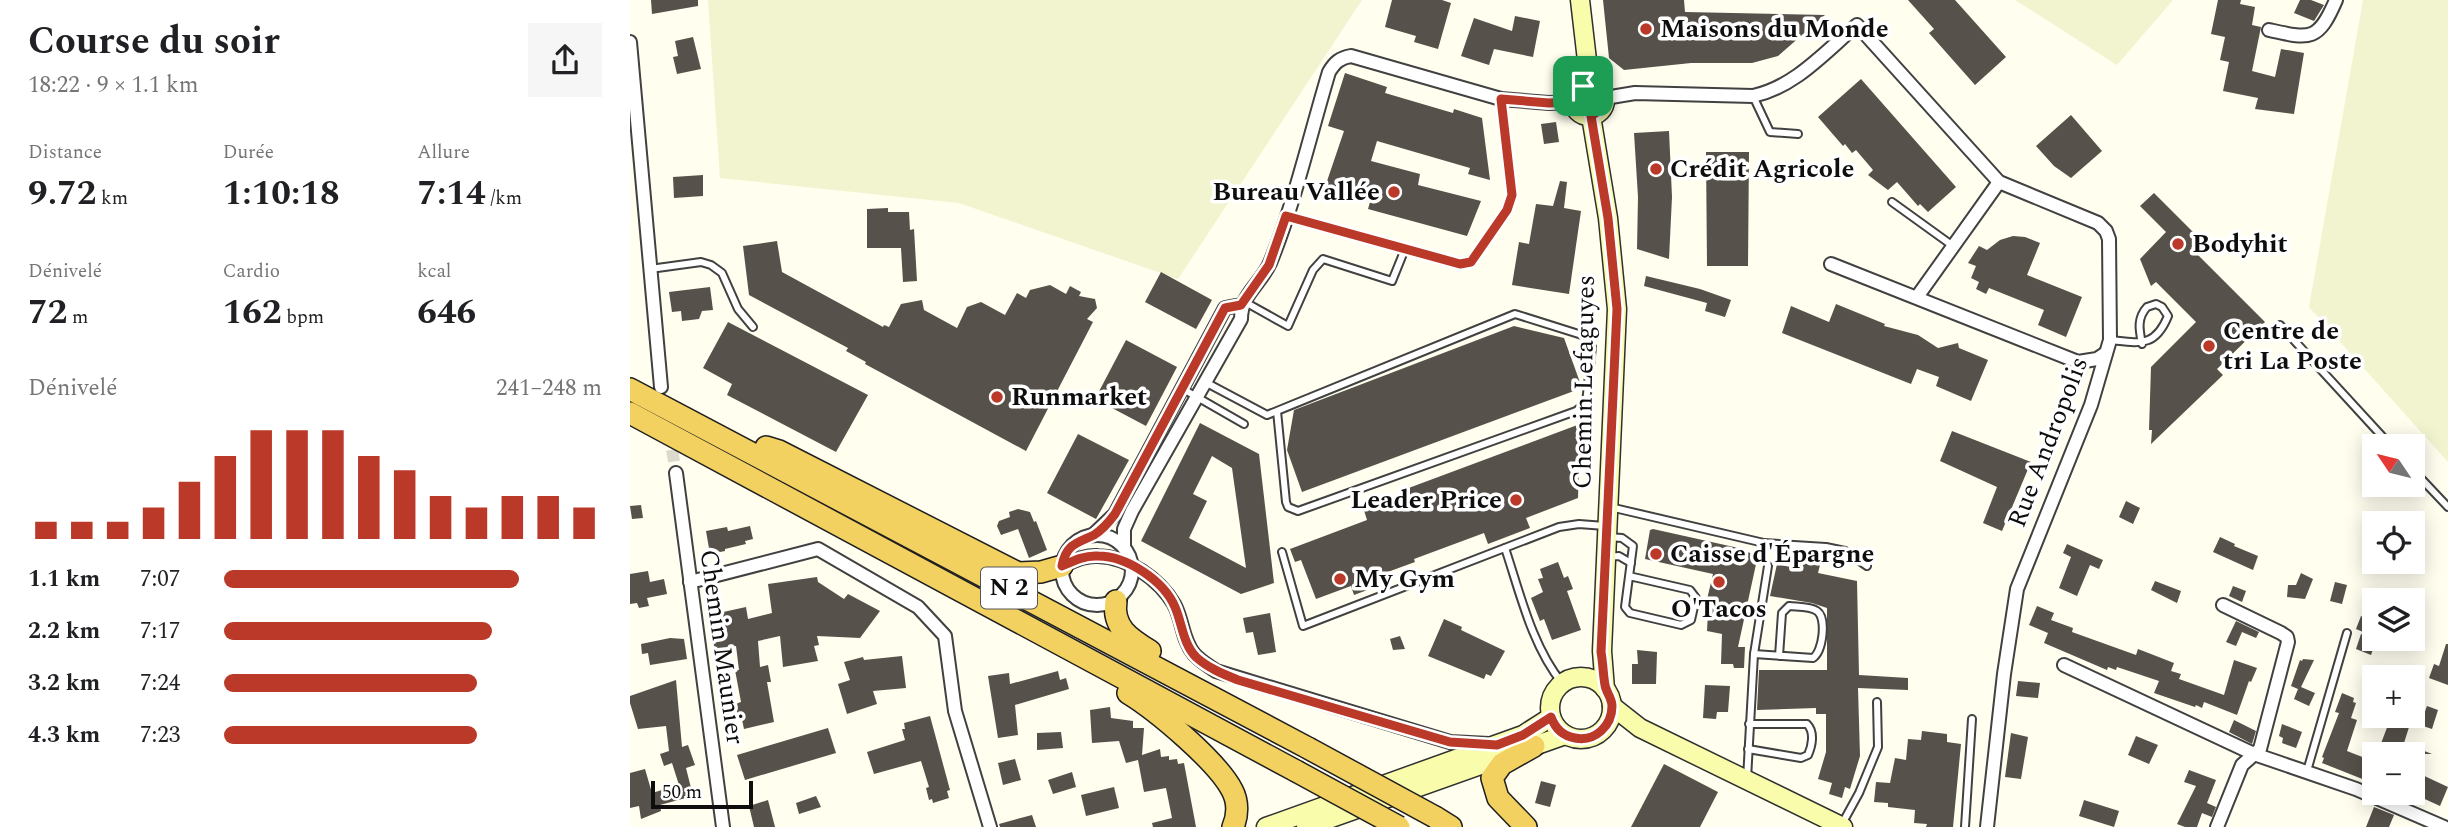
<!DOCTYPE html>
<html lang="fr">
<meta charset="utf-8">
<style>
:root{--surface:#fff;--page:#f6f6f6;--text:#202124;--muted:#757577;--accent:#bb3928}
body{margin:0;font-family:Spectral,serif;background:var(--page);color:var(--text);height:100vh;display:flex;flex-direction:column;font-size:26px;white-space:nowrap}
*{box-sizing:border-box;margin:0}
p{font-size:23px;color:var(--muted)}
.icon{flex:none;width:38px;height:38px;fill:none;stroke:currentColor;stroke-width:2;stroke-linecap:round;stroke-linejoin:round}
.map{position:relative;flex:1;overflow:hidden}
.panel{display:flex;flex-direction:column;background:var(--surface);width:630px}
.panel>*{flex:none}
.needle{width:46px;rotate:305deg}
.fabs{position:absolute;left:1732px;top:434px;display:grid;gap:14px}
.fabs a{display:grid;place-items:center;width:63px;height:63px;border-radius:0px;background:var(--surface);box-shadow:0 4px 18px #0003;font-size:35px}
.scale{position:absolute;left:21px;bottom:18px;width:102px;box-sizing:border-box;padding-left:7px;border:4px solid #0e0e0e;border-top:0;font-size:19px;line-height:24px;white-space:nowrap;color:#0e0e0e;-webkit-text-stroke:5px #fff;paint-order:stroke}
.pin{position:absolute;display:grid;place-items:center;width:60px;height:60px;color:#fff;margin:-30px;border-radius:14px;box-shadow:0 4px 10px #0006}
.round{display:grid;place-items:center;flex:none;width:74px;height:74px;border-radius:0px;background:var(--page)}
.overview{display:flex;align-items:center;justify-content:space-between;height:119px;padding:0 28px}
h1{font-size:38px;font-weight:700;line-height:52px}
.figures{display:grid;grid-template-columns:repeat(3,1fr);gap:10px;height:119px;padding:7px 28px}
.figures div{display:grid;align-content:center}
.figures b{font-size:35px;font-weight:700}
.figures small{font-size:19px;font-weight:400}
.figures p{font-size:19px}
.chart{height:196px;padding:14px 28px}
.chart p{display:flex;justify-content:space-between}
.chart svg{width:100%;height:126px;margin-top:7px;stroke:var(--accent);stroke-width:6}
ul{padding:0 28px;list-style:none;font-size:23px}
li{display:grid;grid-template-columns:112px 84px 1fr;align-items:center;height:52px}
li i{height:18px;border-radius:9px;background:var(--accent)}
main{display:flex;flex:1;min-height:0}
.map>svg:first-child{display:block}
.farmland{fill:#f1f4cf}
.building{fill:#56514a;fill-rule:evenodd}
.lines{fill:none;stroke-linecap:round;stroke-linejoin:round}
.minor-tunnel{stroke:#dbdacd;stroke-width:12;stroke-dasharray:12 6;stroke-linecap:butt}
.service-casing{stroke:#414141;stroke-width:10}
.minor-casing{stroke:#414141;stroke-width:16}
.secondary-casing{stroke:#303030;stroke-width:21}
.trunk-casing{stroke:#1f1f1f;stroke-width:24}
.service{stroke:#fff;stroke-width:6}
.minor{stroke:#fff;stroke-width:12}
.secondary{stroke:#f9fdab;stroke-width:18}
.trunk{stroke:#f3d161;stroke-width:21}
.trunk-bridge-casing{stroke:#1f1f1f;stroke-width:24;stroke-linecap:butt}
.trunk-bridge{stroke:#f3d161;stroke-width:21}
.route-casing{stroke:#fff;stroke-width:14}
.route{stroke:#bb3928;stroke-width:9}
.poi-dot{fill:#bb3928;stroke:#fff;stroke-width:2.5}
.labels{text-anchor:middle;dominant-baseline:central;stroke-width:7;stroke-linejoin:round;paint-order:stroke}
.shield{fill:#fff;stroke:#565656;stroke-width:2}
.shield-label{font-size:24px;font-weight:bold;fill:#0e0e0e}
.poi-label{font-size:26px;font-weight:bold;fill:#0e0e0e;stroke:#fff;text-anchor:start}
.street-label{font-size:26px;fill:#0e0e0e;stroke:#fff}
</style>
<main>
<section class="panel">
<div class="overview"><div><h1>Course du soir</h1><p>18:22 · 9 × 1.1 km</p></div><a class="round"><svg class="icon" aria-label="share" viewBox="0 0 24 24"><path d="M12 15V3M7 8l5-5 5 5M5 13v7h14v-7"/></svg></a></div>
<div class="figures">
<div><p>Distance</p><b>9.72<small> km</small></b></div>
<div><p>Durée</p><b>1:10:18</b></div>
<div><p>Allure</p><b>7:14<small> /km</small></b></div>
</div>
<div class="figures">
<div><p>Dénivelé</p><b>72<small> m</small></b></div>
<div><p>Cardio</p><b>162<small> bpm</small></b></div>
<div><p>kcal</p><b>646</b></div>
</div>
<div class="chart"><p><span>Dénivelé</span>241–248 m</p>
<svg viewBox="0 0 160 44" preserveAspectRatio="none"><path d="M5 44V38M15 44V38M25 44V38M35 44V33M45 44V24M55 44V15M65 44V6M75 44V6M85 44V6M95 44V15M105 44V20M115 44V29M125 44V33M135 44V29M145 44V29M155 44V33"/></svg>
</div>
<ul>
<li><b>1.1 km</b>7:07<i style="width:78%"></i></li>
<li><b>2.2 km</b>7:17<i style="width:71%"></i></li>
<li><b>3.2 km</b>7:24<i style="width:67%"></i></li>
<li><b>4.3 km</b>7:23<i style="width:67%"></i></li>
</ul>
</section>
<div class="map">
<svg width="1818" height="827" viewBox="0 0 1818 827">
<rect width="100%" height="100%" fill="#fffeef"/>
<g class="farmland">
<polygon points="78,0 732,0 548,279 329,203 90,178"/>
<polygon points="1385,0 1543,0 1487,65"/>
<polygon points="1733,0 1818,0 1818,462 1679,307"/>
</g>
<g class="building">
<polygon points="21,0 68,0 68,6 22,14"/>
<polygon points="762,0 812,0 821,3 808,49 784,42 786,36 755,27"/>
<polygon points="973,0 1054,0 1055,12 1195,15 1148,56 1122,63 1061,63 994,70 979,58"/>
<polygon points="1278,0 1325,0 1376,57 1345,85 1299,33 1304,29"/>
<polygon points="1588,0 1611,0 1610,4 1625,7 1622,25 1631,27 1622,71 1645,77 1651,49 1674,53 1664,114 1625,109 1628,98 1593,91 1599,62 1590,60 1595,37 1581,34"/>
<polygon points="1670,0 1681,0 1694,5 1684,21 1664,13"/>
<polygon points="885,16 910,21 903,57 864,49 859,65 831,56 844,18 882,31"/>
<polygon points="63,37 71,69 47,74 43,57 48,56 45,41"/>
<polygon points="715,73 757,87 755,93 823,113 824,109 852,118 860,180 838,174 840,168 747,141 741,161 790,174 788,185 851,201 837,236 738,209 740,202 695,187 714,131 698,126"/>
<polygon points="1231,79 1326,187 1298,212 1290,204 1288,206 1267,182 1258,190 1238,175 1243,170 1226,150 1222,153 1215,144 1213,146 1188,117"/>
<polygon points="1441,115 1472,151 1441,178 1424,166 1406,146"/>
<polygon points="926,122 929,142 914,144 911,124"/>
<polygon points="1039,131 1042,197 1039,259 1007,249 1008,197 1004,133"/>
<polygon points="1076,152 1119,152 1118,266 1077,266"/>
<polygon points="73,175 73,196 44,198 43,177"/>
<polygon points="930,181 937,182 934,208 951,211 939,294 882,285 889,242 899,244 906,204 923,206"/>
<polygon points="1524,193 1570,239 1561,248 1635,322 1587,369 1593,375 1521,444 1522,430 1519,430 1521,367 1566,322 1526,282 1521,286 1510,259 1536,232 1510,206"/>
<polygon points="258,208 258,212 279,212 280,230 284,229 287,281 273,282 271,248 237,248 237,209"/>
<polygon points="1383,236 1395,237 1410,243 1397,275 1452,297 1436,337 1408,325 1414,310 1359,288 1356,294 1346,289 1349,282 1341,278 1346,266 1338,263 1349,246 1357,250 1370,240"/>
<polygon points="147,241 152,272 253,327 254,325 259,327 271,304 292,300 294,310 327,328 337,307 351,302 375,315 387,293 396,298 400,290 420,285 436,294 440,286 451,292 449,296 465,299 467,308 457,319 463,322 396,451 235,364 236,362 216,351 218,348 119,295 113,246"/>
<polygon points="531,272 582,300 566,329 515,302"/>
<polygon points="1016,276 1070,289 1101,300 1095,317 1075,311 1077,303 1014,286"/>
<polygon points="80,287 83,310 72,311 69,319 52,321 51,311 42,312 39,292"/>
<polygon points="1206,304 1255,324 1254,326 1288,335 1308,348 1328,343 1329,348 1358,360 1341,401 1306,386 1309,377 1287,369 1281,384 1152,333 1161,306 1199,322"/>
<polygon points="98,322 238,395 206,452 97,395 102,384 73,368"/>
<polygon points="884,326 934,338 952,388 672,492 657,450 664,410"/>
<polygon points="496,340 547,367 516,426 465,399"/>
<path d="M570 423 629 454 644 583 611 594 511 541ZM582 456 602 468 616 568 559 538 577 501 563 494Z"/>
<polygon points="950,424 948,498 896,518 900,528 858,544 854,533 784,559 785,562 744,577 748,586 724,595 721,586 686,599 671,560 665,562 660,549 737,520 733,507 777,491 776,489"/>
<polygon points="1322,431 1401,462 1372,531 1353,523 1367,487 1310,461"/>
<polygon points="448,434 499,460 466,519 417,493"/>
<polygon points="1496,501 1510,508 1503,524 1489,517"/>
<polygon points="11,505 13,518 2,519 0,506"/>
<polygon points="388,509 400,512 404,522 406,521 417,550 399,558 388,529 371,535 367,526 369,521 380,517 379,512"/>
<polygon points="120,526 123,539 115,541 116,544 95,549 95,551 80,554 76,531 97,527 98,531"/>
<polygon points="1023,529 1113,549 1113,551 1128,555 1108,647 1115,647 1114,668 1104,668 1103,664 1091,664 1092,634 1077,631 1078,612 1074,612 1083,574 1015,559 1020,530"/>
<polygon points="1590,537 1605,544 1604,546 1628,556 1623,570 1583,552"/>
<polygon points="1437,544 1473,560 1469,569 1460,565 1447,596 1429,588 1441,557 1433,553"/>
<polygon points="1171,561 1190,565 1188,573 1227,581 1229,675 1278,678 1278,690 1228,688 1230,756 1220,789 1215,787 1212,798 1199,794 1202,783 1188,779 1196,752 1196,714 1186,714 1186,708 1127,710 1129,670 1197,670 1197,608 1182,603 1140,596 1147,564 1169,569"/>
<polygon points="928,562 934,578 938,576 943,589 937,591 951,630 922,640 914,619 910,621 901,598 913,592 908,579 913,578 910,569"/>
<polygon points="18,571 20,582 34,579 37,594 17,598 19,606 9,608 7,603 0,604 0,574"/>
<polygon points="1671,573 1683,579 1675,599 1657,597 1658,585 1666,585"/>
<polygon points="187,577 188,582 214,599 218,594 250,611 230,638 187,636 189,645 184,646 188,661 153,667 150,636 128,641 130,667 138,665 141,682 137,682 144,722 114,729 111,715 108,716 105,704 111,702 105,670 109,670 106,646 85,650 80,627 86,625 84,614 116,607 118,619 142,613 138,584"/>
<polygon points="1525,581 1551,591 1547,603 1521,590"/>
<polygon points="1705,582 1717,585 1712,604 1700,601"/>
<polygon points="1603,586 1616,591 1612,602 1599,596"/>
<polygon points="1407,606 1424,613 1421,620 1443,628 1442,632 1506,655 1508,649 1521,654 1544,663 1541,671 1551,674 1549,679 1594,695 1604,660 1627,668 1621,682 1619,681 1607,715 1574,702 1572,708 1566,705 1565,707 1524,693 1529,681 1487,667 1486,670 1478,667 1477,670 1414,643 1418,633 1399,625"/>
<polygon points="640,613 646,652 628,655 623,632 616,633 613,618"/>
<polygon points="1731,616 1743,621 1738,634 1726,629"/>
<polygon points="814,619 832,627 831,630 875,651 861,676 856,674 854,679 798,656"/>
<polygon points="1606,621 1629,632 1626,638 1612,632 1606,646 1596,642"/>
<polygon points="1731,634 1746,641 1741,655 1726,649"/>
<polygon points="770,636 775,649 763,650 760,639"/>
<polygon points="40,638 54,639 57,659 20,665 18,653 12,654 11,644"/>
<polygon points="1816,644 1818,644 1818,685 1799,678 1804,664 1809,666"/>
<polygon points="1007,650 1027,652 1026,684 1002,684 1002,664 1008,664"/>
<polygon points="272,656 276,688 243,691 247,704 217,714 208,684 220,680 214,662 233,657 234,660"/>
<polygon points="1673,659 1684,660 1671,687 1685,693 1679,706 1664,699 1668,689 1661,686 1670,660 1672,661"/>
<polygon points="428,671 430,680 436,678 439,689 385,705 388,735 368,738 358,676 379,673 380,684"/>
<polygon points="46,680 52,747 58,745 65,765 56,768 63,796 30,805 31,811 11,819 9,806 0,808 0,773 15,769 22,793 49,785 42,763 34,766 30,754 39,751 36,726 8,729 0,703 0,696"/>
<polygon points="1388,681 1410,683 1408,698 1386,696"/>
<polygon points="1075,685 1100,686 1098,712 1087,712 1086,719 1073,718"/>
<polygon points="1712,693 1724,698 1723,702 1726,703 1721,718 1727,720 1717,751 1745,762 1745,784 1692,763 1694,758 1692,757 1709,713 1705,712"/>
<polygon points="1797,706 1808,710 1802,729 1790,725"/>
<polygon points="480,707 481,718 503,721 503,728 514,728 512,755 530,749 531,757 539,756 539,760 547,759 548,764 554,763 566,827 523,827 522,823 542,818 536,788 514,792 508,760 496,763 489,741 462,743 460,710"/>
<polygon points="300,716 320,790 317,791 319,798 303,803 302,799 299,800 296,788 299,787 291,761 244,774 237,752 275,740 272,729 275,729 274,723"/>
<polygon points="1761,717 1780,724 1774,743 1802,754 1747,754"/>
<polygon points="1604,720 1626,731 1622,744 1599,732"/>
<polygon points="1652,724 1672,732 1666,748 1652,743 1653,738 1649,736"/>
<polygon points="198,728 206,753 115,780 107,755"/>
<polygon points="1292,731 1317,734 1317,742 1331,744 1323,827 1296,827 1297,824 1284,823 1285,810 1258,807 1258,803 1244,802 1246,782 1260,783 1265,758 1276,760 1278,739 1291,740"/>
<polygon points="431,732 433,748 407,750 407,733"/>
<polygon points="1381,733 1398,737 1391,779 1375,777"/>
<polygon points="1506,736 1528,745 1519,764 1498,755"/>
<polygon points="385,759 391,780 373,785 368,763"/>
<polygon points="1034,764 1088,792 1070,827 1001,827"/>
<polygon points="1559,770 1586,780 1577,803 1586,807 1582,817 1572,813 1567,827 1555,827 1547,824 1566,786 1554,782"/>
<polygon points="442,772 446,787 423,794 418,780"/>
<polygon points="1788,773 1818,787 1810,806 1786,795 1789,789 1783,785"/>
<polygon points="911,781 926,785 920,807 905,803"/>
<polygon points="484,787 489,808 456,816 451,795"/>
<polygon points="186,796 191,807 169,814 166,803"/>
<polygon points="138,800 145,827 124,827 119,806"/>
<polygon points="1454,800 1489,811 1484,827 1449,816"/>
<polygon points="1744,807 1764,815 1759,827 1736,827"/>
<polygon points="402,815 406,827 370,827 369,824"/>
</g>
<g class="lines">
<polyline class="minor-tunnel" points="39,432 46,473"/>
<g class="service-casing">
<g id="service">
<polyline points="1123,96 1140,132 1168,134"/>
<polyline points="1262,202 1323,246"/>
<polyline points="658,216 830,264 841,262 877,210 882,195 871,99"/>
<polyline points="20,269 71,262 81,265 92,273 108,309 123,327"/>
<polyline points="615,302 658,326 683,270 693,259 762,281 775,249"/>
<polyline points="1650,325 1761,446"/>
<path d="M1480 340C1509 343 1525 348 1538 316L1532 307 1526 304 1517 307C1507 318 1509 329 1512 344"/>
<polyline points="575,382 637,415 885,314 955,336 960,342 962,347 956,403 946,411 668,511 658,507 656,502 647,411"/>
<polyline points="553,389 614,424"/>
<polyline points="1783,470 1818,507"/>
<polyline points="980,507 1134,543 1196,547 1215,551 1237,566"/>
<polyline points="978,537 992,538 1003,546 995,607 1000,613 1051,625 1061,620 1066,598 1060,590 999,576"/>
<path d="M875 548C890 593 902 646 932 683"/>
<polyline points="652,552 673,626 929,527 949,524 975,526"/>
<polyline points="977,557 989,556 1001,563"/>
<path d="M1124 654 1183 658C1193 651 1197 618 1187 611 1180 606 1167 607 1159 606L1152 613 1149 656"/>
<path d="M1118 749 1171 758 1178 755C1182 746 1185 732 1177 724H1119"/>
<polyline points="1677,771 1717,633"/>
<polyline points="1117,779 1124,654 1138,566"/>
<polyline points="1212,824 1229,793 1248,747 1247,702"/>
<polyline points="1335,827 1342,719"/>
</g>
</g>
<g class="minor-casing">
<g id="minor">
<path d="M1639 30C1680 39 1688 42 1706 0"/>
<polyline points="0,42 31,387"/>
<path d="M975 98 1005 93 1123 96C1165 87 1195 52 1227 25L1369 182 1468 223 1476 231 1479 239 1480 340 1461 405 1387 589 1374 674 1357 827"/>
<polyline points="1201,264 1448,362 1467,359 1476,353"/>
<polyline points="1287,297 1369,182"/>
<polyline points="46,473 93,827"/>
<polyline points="464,534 485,514 595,308 611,305"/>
<circle cx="467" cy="570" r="35"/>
<path d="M494 546V529L502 511 611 319C611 294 630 285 640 263 665 202 680 135 699 72 705 62 710 58 721 56L871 99 919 103 943 102"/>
<path d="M432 566C444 561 455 555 468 556 498 557 529 579 544 604 553 620 552 640 564 654 570 661 579 666 586 671L820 742 859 744"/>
<polyline points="60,582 188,549 288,607 315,636 325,711 360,827"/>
<polyline points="1434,665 1624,754 1726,789 1814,827"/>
<polyline points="1587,827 1612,765 1630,749 1658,642 1657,637 1651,633 1593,605"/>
</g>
</g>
<g class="secondary-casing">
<g id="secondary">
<polyline points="950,0 958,69 967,86"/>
<circle cx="959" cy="100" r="16"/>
<polyline points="961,116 978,218 987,309 972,651 975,689"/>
<circle cx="951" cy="708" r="31"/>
<polyline points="982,706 1010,728 1213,827"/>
<polyline points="636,827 893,735 921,717"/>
<polyline points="676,827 935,735"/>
</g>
</g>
<g class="trunk-casing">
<g id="trunk">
<polyline points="0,389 678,748"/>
<polyline points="0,413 666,771"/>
<polyline points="136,447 149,451 388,573 411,572 432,566"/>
<path d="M486 601C482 627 499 638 520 651"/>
<path d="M498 693C526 710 587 761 602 790 608 801 608 815 603 827"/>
<polyline points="805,817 821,827"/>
<polyline points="896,827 868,798 862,778 872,764 904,746"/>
</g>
</g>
<use href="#service" class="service"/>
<use href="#minor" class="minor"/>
<use href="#secondary" class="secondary"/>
<use href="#trunk" class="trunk"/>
<g class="trunk-bridge-casing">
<g id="trunk-bridge">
<polyline points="678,748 805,817"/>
<polyline points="666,771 769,827"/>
</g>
</g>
<use href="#trunk-bridge" class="trunk-bridge"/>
</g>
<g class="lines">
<g class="route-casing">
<path id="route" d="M962 84C973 88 977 97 973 108L961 116 978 218 987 309 971 652C973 663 973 674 975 685 976 692 982 698 982 706 982 726 965 742 945 738 933 736 925 728 921 717L893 735 867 745 820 742 608 680C593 674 578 668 566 657 553 644 552 623 545 607 534 581 497 556 468 556 455 555 443 561 432 566 436 544 447 543 464 535 472 530 479 522 485 514L595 308 611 305 639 265 656 216 830 264 841 262 877 210 882 195 871 99 919 103 943 102 948 89Z"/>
</g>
<use href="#route" class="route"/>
</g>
<g class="poi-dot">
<circle cx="1016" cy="29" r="7"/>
<circle cx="1026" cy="169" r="7"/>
<circle cx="764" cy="192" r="7"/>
<circle cx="1548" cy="244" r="7"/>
<circle cx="1579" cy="346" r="7"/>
<circle cx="367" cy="397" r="7"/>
<circle cx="886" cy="500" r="7"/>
<circle cx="1026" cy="554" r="7"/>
<circle cx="710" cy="579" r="7"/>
<circle cx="1089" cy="582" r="7"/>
</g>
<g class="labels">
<rect class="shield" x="351" y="567.5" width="56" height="41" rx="5"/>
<g class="shield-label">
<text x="379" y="588">N 2</text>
</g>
<g class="poi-label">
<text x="1030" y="29">Maisons du Monde</text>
<text x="1040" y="169">Crédit Agricole</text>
<text x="750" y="192" text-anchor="end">Bureau Vallée</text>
<text x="1562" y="244">Bodyhit</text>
<text x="1593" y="331">Centre de<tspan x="1593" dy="30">tri La Poste</tspan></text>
<text x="381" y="397">Runmarket</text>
<text x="872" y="500" text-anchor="end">Leader Price</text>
<text x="1040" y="554">Caisse d'Épargne</text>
<text x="724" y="579">My Gym</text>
<text x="1089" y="609" text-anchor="middle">O'Tacos</text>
</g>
<g class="street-label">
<text transform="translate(954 382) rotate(-89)">Chemin Lefaguyes</text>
<text transform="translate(1418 442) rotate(-69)">Rue Andropolis</text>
<text transform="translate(92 647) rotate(82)">Chemin Maunier</text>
</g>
</g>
</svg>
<div class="fabs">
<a><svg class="needle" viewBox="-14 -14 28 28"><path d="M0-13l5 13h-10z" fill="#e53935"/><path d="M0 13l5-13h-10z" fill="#757577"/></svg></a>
<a><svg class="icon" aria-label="locate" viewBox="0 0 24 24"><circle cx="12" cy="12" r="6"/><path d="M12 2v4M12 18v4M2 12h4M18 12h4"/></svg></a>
<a><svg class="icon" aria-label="layers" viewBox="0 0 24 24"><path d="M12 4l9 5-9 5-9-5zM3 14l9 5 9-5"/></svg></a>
<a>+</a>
<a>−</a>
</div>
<div class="scale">50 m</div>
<div class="pin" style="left:953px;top:86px;background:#1e9e55"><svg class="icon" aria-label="arrive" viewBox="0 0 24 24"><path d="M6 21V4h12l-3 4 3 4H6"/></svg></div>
</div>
</main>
